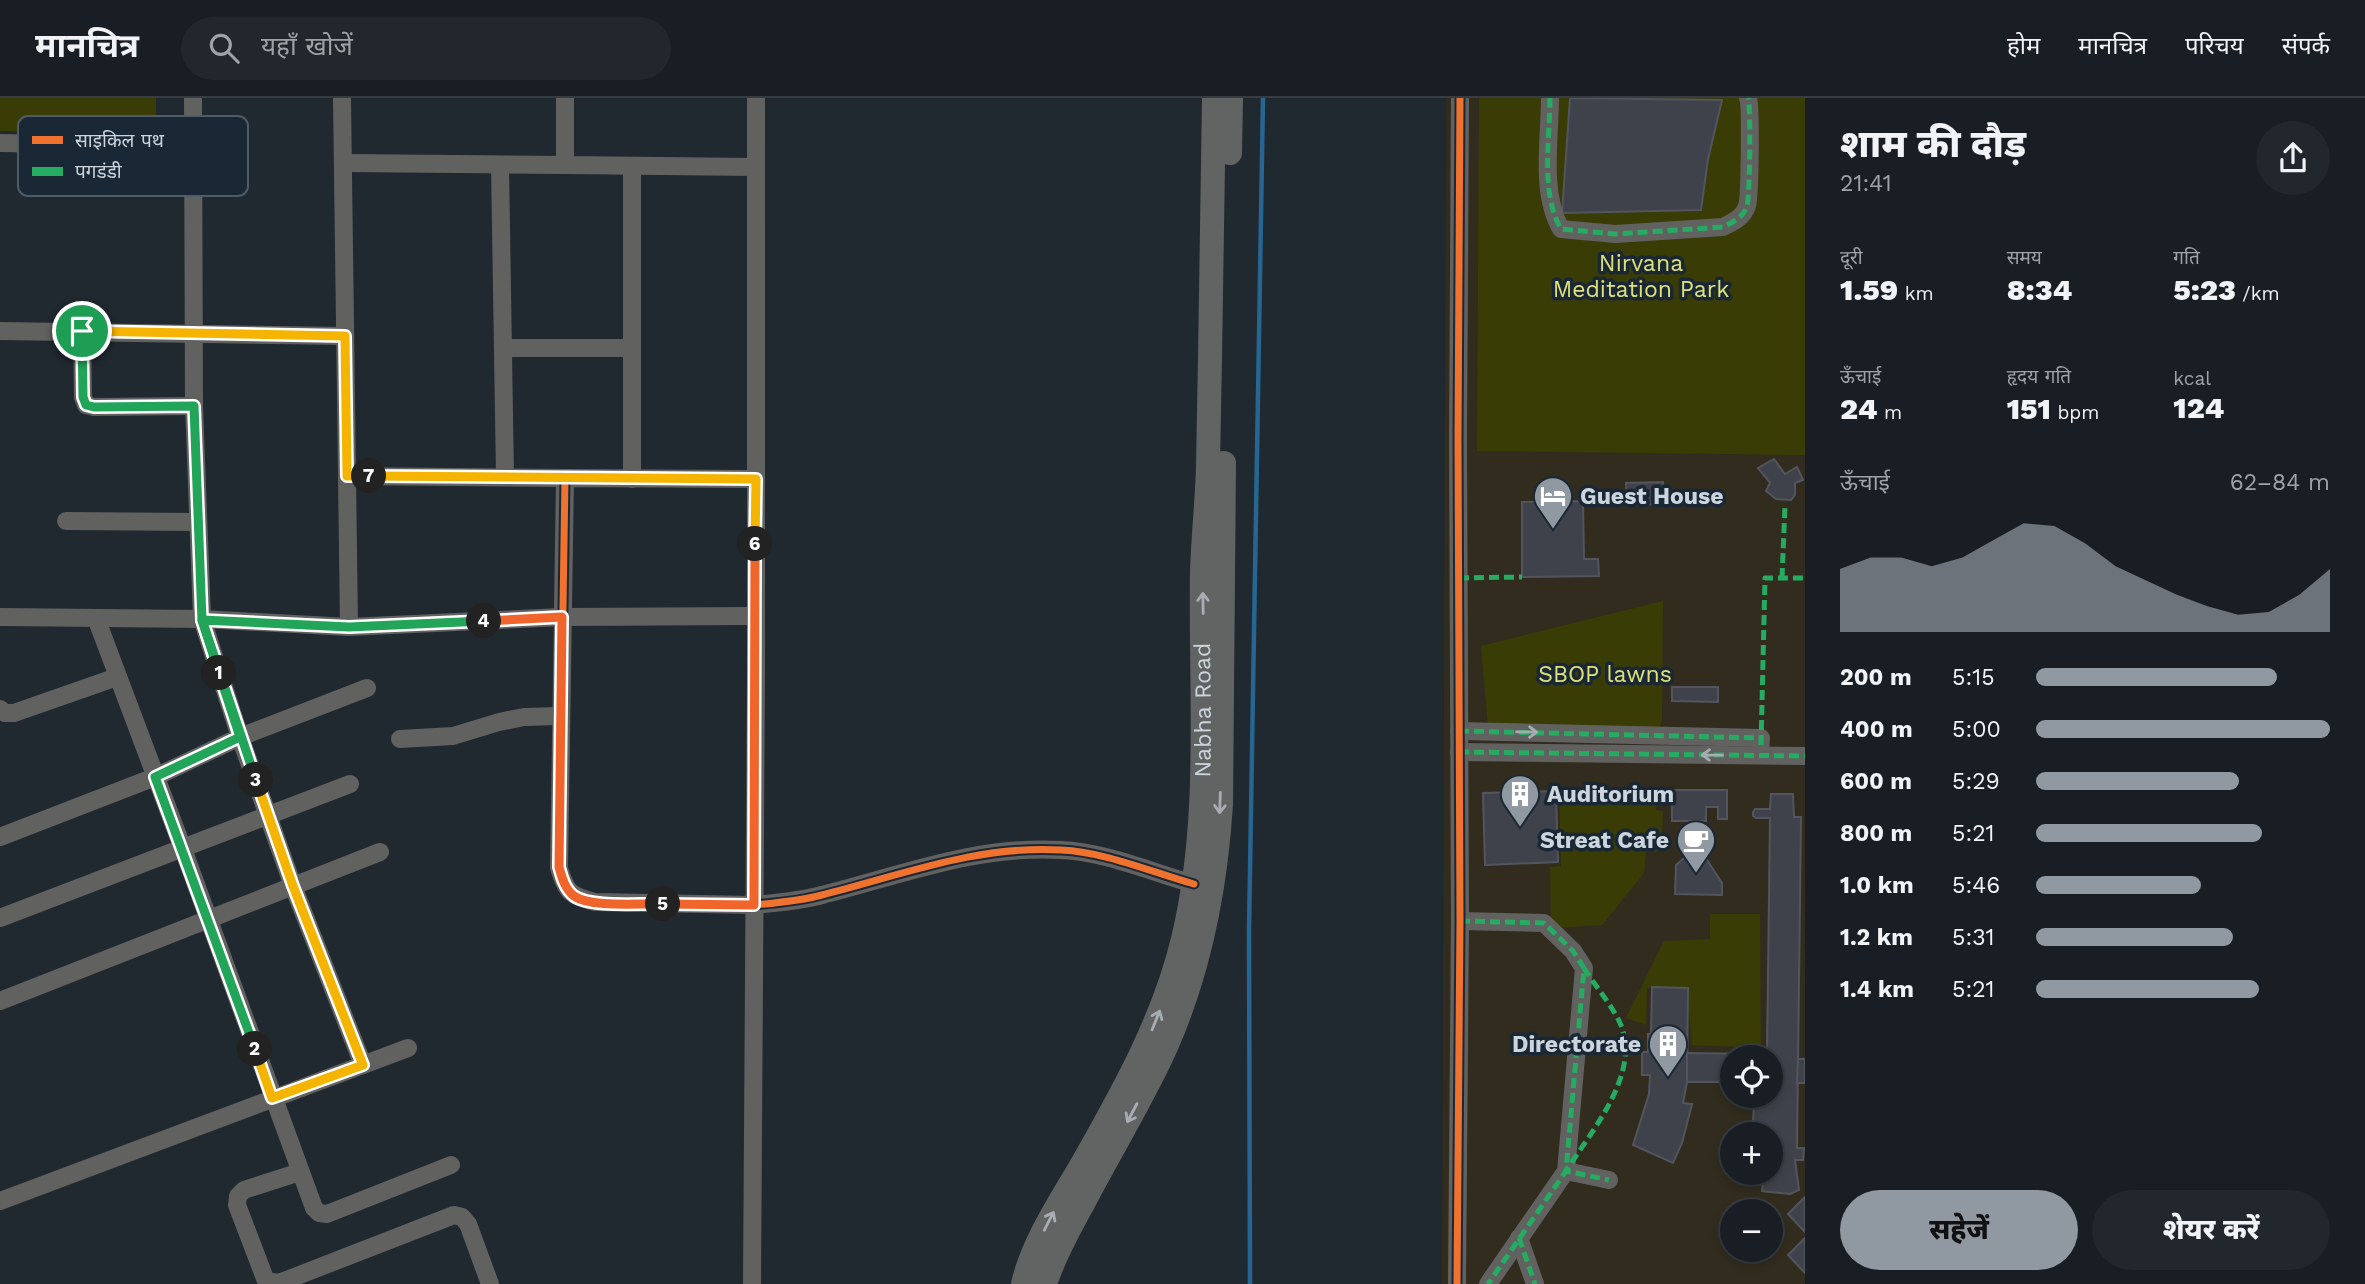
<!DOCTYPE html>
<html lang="hi">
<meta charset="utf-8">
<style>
:root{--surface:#181e24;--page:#21272c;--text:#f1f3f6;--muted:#9fa2a6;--line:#363c41;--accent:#9098a1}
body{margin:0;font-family:"Work Sans","Noto Sans Devanagari",sans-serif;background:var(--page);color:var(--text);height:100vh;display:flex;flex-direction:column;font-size:26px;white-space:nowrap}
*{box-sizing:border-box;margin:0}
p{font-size:23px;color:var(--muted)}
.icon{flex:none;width:38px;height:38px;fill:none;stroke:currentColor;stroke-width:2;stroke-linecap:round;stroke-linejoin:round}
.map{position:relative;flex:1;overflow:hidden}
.drawer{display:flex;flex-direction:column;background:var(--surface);width:560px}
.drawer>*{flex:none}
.fabs{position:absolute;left:1720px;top:947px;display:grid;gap:14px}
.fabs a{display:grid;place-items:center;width:63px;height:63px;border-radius:50%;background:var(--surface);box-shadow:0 4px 10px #0003,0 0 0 2px var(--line);font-size:35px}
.pin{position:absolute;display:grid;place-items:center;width:60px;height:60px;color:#fff;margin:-30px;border:4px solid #fff;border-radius:50%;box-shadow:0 2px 7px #0007}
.km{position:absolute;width:35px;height:35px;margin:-18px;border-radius:50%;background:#222;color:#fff;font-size:19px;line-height:35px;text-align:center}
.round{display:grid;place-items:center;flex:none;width:74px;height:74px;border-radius:37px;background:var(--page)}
.head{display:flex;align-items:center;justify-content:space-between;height:119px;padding:0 35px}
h1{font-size:38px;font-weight:800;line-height:52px}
.stats{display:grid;grid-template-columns:repeat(3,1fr);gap:10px;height:119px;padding:7px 35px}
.stats div{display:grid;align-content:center}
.stats b{font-size:30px;font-weight:800}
.stats small{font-size:19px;font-weight:400}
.stats p{font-size:19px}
.chart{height:196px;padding:14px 35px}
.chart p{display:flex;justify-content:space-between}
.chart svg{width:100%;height:126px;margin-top:7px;fill:var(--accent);opacity:.7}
.button{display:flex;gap:14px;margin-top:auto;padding:14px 35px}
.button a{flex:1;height:80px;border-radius:42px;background:var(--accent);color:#111;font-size:28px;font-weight:800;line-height:80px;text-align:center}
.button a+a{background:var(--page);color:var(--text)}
ul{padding:0 35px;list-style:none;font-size:23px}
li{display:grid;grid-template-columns:112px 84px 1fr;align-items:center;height:52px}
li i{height:18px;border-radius:9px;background:var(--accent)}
header{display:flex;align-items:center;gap:42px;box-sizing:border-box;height:98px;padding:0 35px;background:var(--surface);border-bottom:2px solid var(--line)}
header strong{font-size:33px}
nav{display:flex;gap:38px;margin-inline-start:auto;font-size:24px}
.search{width:490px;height:63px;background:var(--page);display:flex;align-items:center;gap:18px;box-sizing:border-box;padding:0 24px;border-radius:38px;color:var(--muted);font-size:26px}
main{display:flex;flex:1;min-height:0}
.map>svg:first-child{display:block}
.education{fill:#322c1f;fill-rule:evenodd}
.green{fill:#3a3c06}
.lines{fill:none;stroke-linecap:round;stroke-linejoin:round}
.stream{stroke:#286692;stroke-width:4.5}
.building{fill:#3f424a;stroke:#52555d;stroke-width:2}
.minor{stroke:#616160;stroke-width:18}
.secondary{stroke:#626463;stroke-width:24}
.quiet{stroke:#26ab63;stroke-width:5;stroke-dasharray:10 5;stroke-linecap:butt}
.cycleway-casing{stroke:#1a2836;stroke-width:11}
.cycleway{stroke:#ef722f;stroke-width:7}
.oneway{stroke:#a7adb3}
.oneway2{stroke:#a7acb2}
.split-1-casing{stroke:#fff;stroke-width:14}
.split-2-casing{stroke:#fff;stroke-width:14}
.split-3-casing{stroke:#fff;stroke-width:14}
.split-4-casing{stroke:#fff;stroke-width:14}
.split-5-casing{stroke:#fff;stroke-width:14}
.split-6-casing{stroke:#fff;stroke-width:14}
.split-7-casing{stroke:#fff;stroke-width:14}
.split-8-casing{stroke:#fff;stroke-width:14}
.split-1{stroke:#22a559;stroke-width:9}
.split-2{stroke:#22a559;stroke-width:9}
.split-3{stroke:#f5b400;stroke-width:9}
.split-4{stroke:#22a559;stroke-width:9}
.split-5{stroke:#f0652b;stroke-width:9}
.split-6{stroke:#f0652b;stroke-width:9}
.split-7{stroke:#f5b400;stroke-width:9}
.split-8{stroke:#f5b400;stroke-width:9}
.labels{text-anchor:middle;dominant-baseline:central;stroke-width:7;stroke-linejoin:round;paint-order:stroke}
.park-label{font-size:23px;fill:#dee276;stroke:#1a2836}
.poi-label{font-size:23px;font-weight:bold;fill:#ccd5de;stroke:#1a2836;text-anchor:start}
.street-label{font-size:23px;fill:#ccd5de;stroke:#1a2836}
.key{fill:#1a2836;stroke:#4f5c68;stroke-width:2}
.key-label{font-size:19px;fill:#ccd5de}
</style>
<header>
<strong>मानचित्र</strong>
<div class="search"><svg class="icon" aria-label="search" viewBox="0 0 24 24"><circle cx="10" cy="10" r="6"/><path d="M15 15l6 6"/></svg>यहाँ खोजें</div>
<nav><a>होम</a><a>मानचित्र</a><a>परिचय</a><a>संपर्क</a></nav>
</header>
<main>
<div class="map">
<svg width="1805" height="1186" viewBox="0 0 1805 1186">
<rect width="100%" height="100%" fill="#202830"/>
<path class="education" d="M1446 0H1805V1186H1442ZM1732 959H1771V998H1732ZM1732 1036H1771V1074H1732ZM1732 1113H1771V1152H1732Z"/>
<g class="green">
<polygon points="0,0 156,0 156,35 0,33"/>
<polygon points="1479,0 1805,0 1805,357 1477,353"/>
<polygon points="1663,503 1662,622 1659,633 1488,630 1481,548"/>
<polygon points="1657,691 1656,712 1663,713 1661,753 1646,754 1644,775 1602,827 1551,830 1550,769 1561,768 1559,694"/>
<polygon points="1710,816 1760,816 1761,950 1692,947 1687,890 1647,890 1646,927 1626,920 1664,843 1710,841"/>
</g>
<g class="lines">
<polyline class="stream" points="1250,1186 1249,832 1263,0"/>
</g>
<g class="building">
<polygon points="1570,0 1722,2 1708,61 1701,112 1562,115"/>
<polygon points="1774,361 1785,376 1797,369 1803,382 1795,385 1795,397 1791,402 1776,401 1766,393 1770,385 1758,370"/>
<polygon points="1663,384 1664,406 1627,407 1626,385"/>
<polygon points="1583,403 1584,461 1598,461 1599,478 1522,479 1522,404"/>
<polygon points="1672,589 1718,589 1718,604 1672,603"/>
<polygon points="1665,692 1727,692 1727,721 1718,721 1718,709 1706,709 1706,723 1672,723 1672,700 1664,699"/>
<polygon points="1556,693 1558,764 1485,767 1483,695"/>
<polygon points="1771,696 1793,696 1794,719 1801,719 1797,1050 1804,1050 1803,1062 1795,1062 1799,1092 1790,1096 1762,1093 1764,1074 1771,1074 1771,1036 1757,1036 1757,1027 1753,1027 1754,998 1771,998 1771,959 1754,959 1754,956 1767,956 1770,720 1756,720 1753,718 1753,714 1755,711 1770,711"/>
<polygon points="1698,748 1722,785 1722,797 1675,796 1676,767"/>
<polygon points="1652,889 1688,890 1687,984 1683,1005 1692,1006 1682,1045 1673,1065 1633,1047 1649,996 1650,977 1642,977 1642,954 1648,954 1648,936 1651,936"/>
<polygon points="1687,955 1754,956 1754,959 1732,959 1732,984 1687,984"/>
<polygon points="1798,961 1805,961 1805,985 1797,985"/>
<polygon points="1805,1099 1805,1134 1788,1116"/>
<polygon points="1805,1140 1805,1175 1788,1157"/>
</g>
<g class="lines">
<g class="minor">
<polyline points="193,0 194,308 202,521 240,639 293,788 363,967"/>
<polyline points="342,0 349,529"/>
<polyline points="565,0 565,67 756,69"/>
<path d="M1550 0C1550 41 1540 95 1561 131L1615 136 1723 129C1733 124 1743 120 1747 108 1750 99 1751 7 1748 0"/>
<polyline points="0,45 193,48"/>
<polyline points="344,65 565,67"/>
<polyline points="500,67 505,379"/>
<polyline points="0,233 345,238"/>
<polyline points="82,233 83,299 86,307 94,309 194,308"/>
<polyline points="503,250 632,250"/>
<polyline points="347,378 565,380"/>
<polyline points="632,381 632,68"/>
<path d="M756 381 565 380 559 770C566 794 570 798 595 804L754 807C776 805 800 803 822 797 902 777 977 747 1061 752 1106 754 1151 774 1194 786"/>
<polyline points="66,423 197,424"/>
<polyline points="0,519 202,521 349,529 562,519 754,518"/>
<polyline points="96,520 183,751 314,1110 319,1115 327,1116 451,1067"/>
<polyline points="0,611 5,615 14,615 117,579"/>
<polyline points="1459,633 1761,640 1760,657"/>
<polyline points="400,641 453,638 499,624 524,619 560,618"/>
<polyline points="1459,654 1805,658"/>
<polyline points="0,739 155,679 240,639 367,590"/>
<polyline points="0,820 350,686"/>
<polyline points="1460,823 1544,825 1573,853 1584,870 1566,1073 1488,1186"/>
<polyline points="0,903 380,754"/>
<polyline points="1566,1073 1609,1082"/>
<polyline points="300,1074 244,1092 238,1098 237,1107 266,1183 279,1185 454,1117 462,1119 468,1126 490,1186"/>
<polyline points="0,1103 408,950"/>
<polyline points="1519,1140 1535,1186"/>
<polyline points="752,1186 756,577 756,0"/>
<polyline points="1457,1186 1460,823 1458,341 1460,0"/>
</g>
<g class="secondary">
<polyline points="1230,55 1231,0"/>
<path id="s1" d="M1023 1186C1034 1140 1063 1100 1086 1059 1125 990 1164 920 1183 841 1212 720 1200 597 1202 474 1203 439 1207 404 1208 369 1210 246 1213 123 1214 0"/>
<path d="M1045 1186C1055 1156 1071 1128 1086 1100 1108 1059 1131 1019 1152 978 1195 895 1215 800 1221 707L1224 365"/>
</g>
<g class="quiet">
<path d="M1550 0C1550 41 1540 95 1561 131L1615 136 1723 129C1733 124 1743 120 1747 108 1750 99 1751 7 1748 0"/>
<polyline points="1459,480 1522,479"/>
<polyline points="1782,480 1785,408"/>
<polyline points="1459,633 1761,640"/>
<polyline points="1761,647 1765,480 1805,480"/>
<polyline points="1459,654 1805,658"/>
<polyline points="1460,823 1544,825 1573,853 1584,870 1566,1073 1488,1186"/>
<path d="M1584 870C1595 888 1616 912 1622 930 1639 979 1590 1035 1566 1073L1609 1082"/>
<polyline points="1519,1140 1535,1186"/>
</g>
<g class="cycleway-casing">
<g id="cycleway">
<path d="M756 381 565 380 559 770C566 794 570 798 595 804L754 807C776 805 800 803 822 797 902 777 977 747 1061 752 1106 754 1151 774 1194 786"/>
<polyline points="1457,1186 1460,823 1458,341 1460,0"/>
</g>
</g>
<use href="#cycleway" class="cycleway"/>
</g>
<defs><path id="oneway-shaft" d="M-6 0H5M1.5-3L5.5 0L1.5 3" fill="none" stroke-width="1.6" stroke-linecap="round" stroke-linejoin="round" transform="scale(1.75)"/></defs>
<g class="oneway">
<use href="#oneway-shaft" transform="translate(1203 505) rotate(-91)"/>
<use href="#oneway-shaft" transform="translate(1220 705) rotate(92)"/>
<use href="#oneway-shaft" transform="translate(1156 922) rotate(-68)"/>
<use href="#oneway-shaft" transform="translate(1132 1015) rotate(118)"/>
<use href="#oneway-shaft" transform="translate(1049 1123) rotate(-63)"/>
</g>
<g class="oneway2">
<use href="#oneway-shaft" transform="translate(1527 634) rotate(1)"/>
<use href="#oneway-shaft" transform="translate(1712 657) rotate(-179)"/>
</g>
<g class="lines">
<g class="split-1-casing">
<polyline id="split-1" points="82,233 83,299 86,307 94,309 194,308 202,522 219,575"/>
</g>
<g class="split-2-casing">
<polyline id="split-2" points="219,575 240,639 155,679 255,951"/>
</g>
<g class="split-3-casing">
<polyline id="split-3" points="255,951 272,1000 363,967 293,788 256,682"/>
</g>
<g class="split-4-casing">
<polyline id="split-4" points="256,682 202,522 349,529 484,523"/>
</g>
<g class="split-5-casing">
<path id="split-5" d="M484 523 562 519 559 769C562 780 565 791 574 798 591 810 641 805 663 806"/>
</g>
<g class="split-6-casing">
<polyline id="split-6" points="663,806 754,807 755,446"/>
</g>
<g class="split-7-casing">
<polyline id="split-7" points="369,378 756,381 755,446"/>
</g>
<g class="split-8-casing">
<polyline id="split-8" points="82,233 345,238 347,378 369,378"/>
</g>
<use href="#split-1" class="split-1"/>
<use href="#split-2" class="split-2"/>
<use href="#split-3" class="split-3"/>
<use href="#split-4" class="split-4"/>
<use href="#split-5" class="split-5"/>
<use href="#split-6" class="split-6"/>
<use href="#split-7" class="split-7"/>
<use href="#split-8" class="split-8"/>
</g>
<defs>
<g id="hotel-pin" transform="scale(2.0125)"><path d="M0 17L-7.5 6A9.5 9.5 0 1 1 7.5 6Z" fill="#9098a1" stroke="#1a2836"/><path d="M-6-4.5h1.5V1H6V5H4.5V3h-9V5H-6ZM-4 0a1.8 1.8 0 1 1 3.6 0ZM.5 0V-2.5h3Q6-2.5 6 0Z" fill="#fff"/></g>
<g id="building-pin" transform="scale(2.0125)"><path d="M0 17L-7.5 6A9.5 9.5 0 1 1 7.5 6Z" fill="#9098a1" stroke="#1a2836"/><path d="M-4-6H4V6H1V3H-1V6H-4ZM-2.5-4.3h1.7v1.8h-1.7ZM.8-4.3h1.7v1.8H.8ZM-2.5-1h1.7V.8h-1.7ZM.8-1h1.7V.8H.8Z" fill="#fff"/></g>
<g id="cafe-pin" transform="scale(2.0125)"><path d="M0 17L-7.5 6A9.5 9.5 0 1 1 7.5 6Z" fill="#9098a1" stroke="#1a2836"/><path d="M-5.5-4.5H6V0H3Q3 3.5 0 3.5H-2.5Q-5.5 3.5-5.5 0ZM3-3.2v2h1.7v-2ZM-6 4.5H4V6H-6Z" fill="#fff"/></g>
</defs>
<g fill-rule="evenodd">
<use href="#hotel-pin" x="1553" y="398"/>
<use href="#building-pin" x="1520" y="696"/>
<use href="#cafe-pin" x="1696" y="742"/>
<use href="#building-pin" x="1668" y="946"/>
</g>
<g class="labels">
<g class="park-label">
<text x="1641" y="165">Nirvana<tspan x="1641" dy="26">Meditation Park</tspan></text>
<text x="1605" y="576">SBOP lawns</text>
</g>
<g class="poi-label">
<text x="1580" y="398">Guest House</text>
<text x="1547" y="696">Auditorium</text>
<text x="1669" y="742" text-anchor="end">Streat Cafe</text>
<text x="1641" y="946" text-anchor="end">Directorate</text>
</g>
<g class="street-label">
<text stroke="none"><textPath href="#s1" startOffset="612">Nabha Road</textPath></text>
</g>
</g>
<rect x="18" y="18" width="230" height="80" rx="10" class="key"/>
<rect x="32" y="38" width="31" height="8" fill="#ef722f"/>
<rect x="32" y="69" width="31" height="9" fill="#26ab63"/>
<g class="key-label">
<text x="75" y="49">साइकिल पथ</text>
<text x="75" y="80">पगडंडी</text>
</g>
</svg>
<div class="fabs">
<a><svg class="icon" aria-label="locate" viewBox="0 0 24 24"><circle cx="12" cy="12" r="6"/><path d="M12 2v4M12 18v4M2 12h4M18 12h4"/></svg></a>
<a>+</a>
<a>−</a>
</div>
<div class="pin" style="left:82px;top:233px;background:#1e9e55"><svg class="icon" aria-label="arrive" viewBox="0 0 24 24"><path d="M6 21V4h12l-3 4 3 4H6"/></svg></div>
<b class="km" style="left:219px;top:575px">1</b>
<b class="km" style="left:255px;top:951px">2</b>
<b class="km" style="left:256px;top:682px">3</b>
<b class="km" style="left:484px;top:523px">4</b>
<b class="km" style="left:663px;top:806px">5</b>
<b class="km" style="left:755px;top:446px">6</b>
<b class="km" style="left:369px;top:378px">7</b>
</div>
<section class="drawer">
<div class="head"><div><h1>शाम की दौड़</h1><p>21:41</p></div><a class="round"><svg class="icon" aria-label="share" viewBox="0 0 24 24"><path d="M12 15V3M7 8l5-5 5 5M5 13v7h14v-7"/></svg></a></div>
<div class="stats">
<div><p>दूरी</p><b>1.59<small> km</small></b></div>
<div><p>समय</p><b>8:34</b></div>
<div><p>गति</p><b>5:23<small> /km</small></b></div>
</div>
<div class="stats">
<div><p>ऊँचाई</p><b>24<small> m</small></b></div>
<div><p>हृदय गति</p><b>151<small> bpm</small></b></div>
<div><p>kcal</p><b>124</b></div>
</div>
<div class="chart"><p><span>ऊँचाई</span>62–84 m</p>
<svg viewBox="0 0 160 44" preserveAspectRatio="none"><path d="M0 44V22L10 18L20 18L30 21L40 18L50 12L60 6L70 7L80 13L90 21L100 26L110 31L120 35L130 38L140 37L150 31L160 22V44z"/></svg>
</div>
<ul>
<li><b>200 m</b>5:15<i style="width:82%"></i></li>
<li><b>400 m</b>5:00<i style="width:100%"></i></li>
<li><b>600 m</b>5:29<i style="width:69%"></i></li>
<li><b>800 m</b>5:21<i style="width:77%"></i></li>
<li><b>1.0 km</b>5:46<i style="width:56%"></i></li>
<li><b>1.2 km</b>5:31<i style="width:67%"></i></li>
<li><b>1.4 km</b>5:21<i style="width:76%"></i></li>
</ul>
<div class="button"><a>सहेजें</a><a>शेयर करें</a></div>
</section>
</main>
